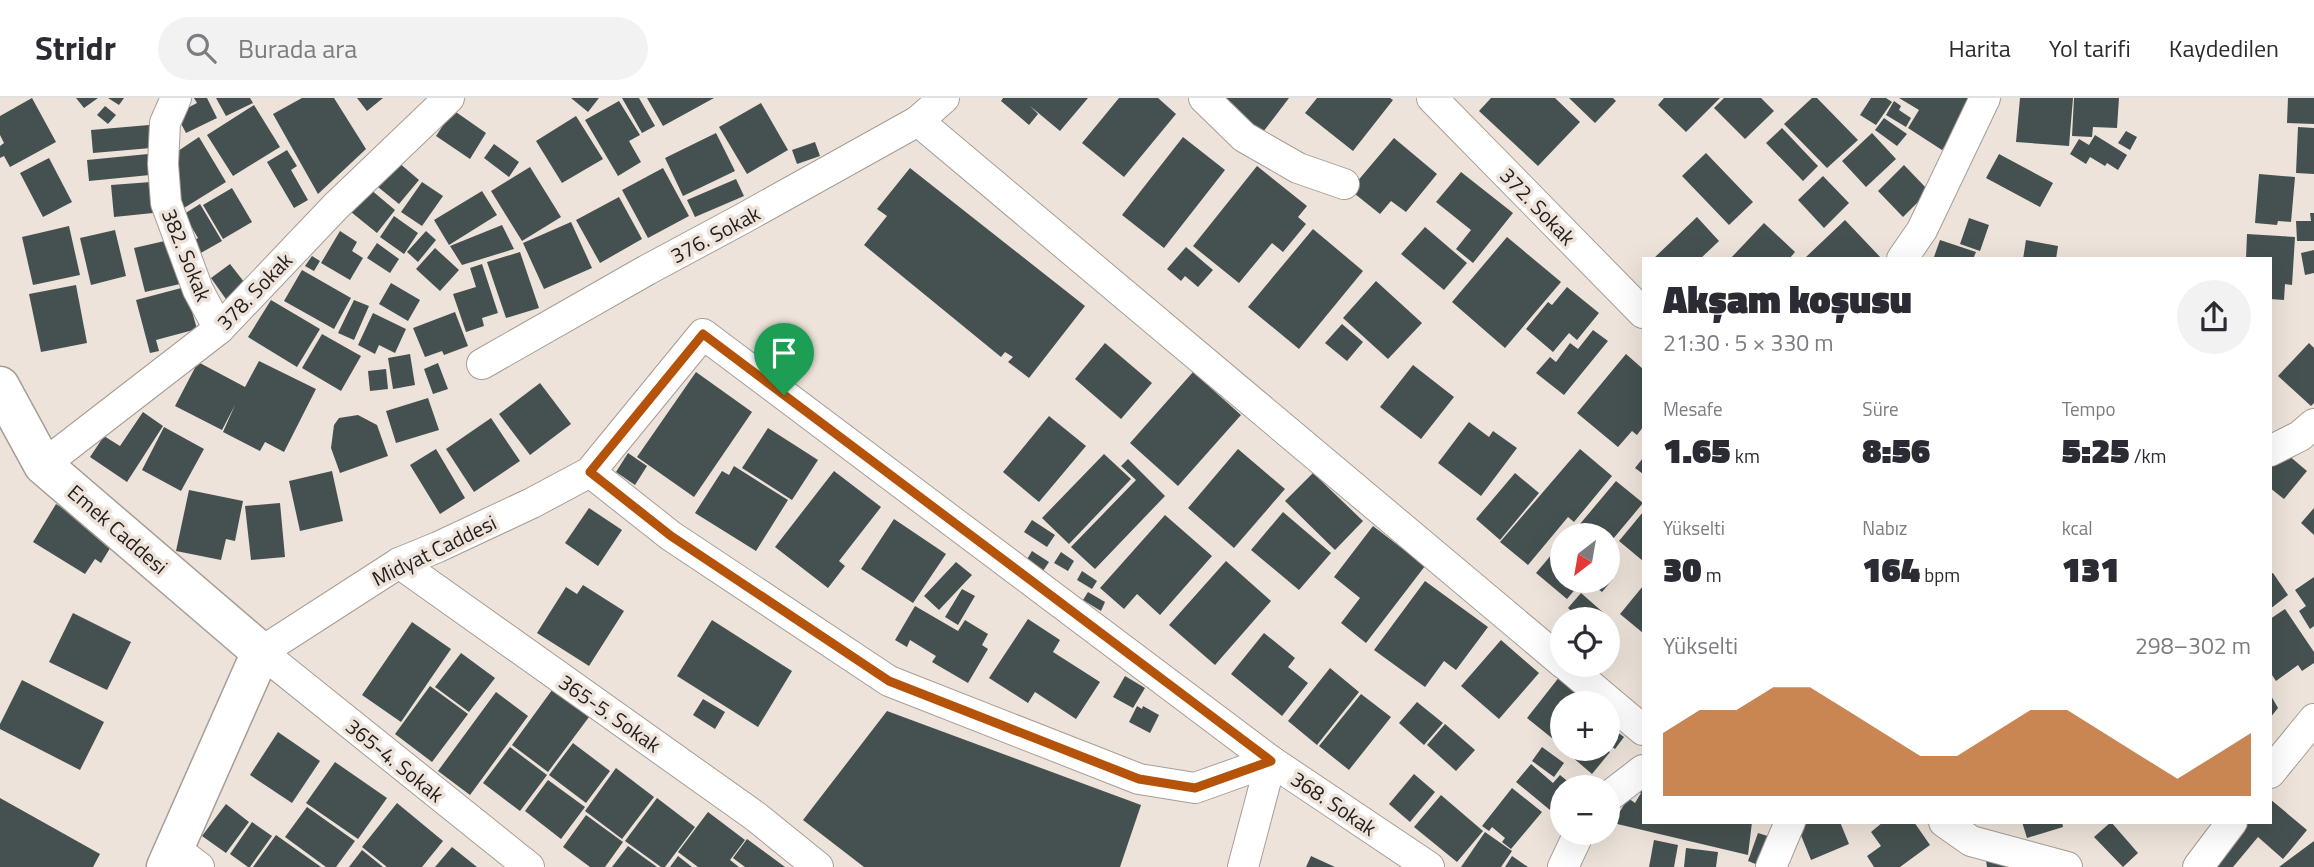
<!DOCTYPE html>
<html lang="tr">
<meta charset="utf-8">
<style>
:root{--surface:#fff;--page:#f2f2f3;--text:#2b2b33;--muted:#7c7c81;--line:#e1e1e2;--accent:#b45309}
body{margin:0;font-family:"Titillium Web",sans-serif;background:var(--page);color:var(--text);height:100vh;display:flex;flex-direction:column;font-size:26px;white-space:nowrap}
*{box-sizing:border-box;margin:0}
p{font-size:23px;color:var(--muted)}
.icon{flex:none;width:38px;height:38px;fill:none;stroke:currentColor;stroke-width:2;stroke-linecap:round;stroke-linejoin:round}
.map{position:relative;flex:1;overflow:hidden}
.details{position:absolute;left:1642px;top:159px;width:630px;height:567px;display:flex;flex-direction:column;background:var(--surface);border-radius:0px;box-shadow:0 7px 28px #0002}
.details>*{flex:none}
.needle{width:46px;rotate:211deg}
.tools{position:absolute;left:1550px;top:425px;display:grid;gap:14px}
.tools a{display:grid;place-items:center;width:70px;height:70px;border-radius:50%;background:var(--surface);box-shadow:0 7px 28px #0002;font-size:35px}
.pin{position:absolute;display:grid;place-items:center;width:60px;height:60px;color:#fff;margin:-72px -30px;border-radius:50% 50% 50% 0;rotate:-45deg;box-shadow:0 0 7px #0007}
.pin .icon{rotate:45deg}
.round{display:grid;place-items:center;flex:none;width:74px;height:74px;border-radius:37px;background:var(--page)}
.headline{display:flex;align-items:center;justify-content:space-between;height:119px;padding:0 21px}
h1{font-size:38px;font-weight:800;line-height:52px}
.metrics{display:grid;grid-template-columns:repeat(3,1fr);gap:10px;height:119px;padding:7px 21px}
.metrics div{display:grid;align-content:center}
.metrics b{font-size:35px;font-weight:800}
.metrics small{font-size:19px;font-weight:400}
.metrics p{font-size:19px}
.chart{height:196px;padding:14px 21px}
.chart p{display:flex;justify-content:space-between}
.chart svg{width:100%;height:126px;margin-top:7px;fill:var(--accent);opacity:.7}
header{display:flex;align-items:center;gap:42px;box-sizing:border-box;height:98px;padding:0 35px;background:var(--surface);border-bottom:2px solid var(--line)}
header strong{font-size:33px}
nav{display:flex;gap:38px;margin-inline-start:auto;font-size:24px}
.search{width:490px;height:63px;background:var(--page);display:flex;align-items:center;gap:18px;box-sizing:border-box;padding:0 24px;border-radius:38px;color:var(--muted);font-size:26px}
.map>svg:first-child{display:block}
.building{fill:#455150}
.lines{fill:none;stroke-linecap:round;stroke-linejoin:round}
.street-casing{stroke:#a69d95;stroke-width:32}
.secondary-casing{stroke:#a69d95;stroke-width:41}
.street{stroke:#fff;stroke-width:30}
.secondary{stroke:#fff;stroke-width:38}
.route-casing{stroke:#fff;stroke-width:14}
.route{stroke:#b45309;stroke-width:9}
.labels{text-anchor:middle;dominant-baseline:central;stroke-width:7;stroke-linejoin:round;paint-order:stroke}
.street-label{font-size:21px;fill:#221e1b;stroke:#ede3da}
</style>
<header>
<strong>Stridr</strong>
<div class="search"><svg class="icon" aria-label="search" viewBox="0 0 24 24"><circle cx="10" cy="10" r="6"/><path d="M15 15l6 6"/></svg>Burada ara</div>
<nav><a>Harita</a><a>Yol tarifi</a><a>Kaydedilen</a></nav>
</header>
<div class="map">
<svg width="2314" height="769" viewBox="0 0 2314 769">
<rect width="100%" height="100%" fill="#ede3da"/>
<g class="building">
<polygon points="32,0 56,44 10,69 4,58 0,60 0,48 4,45 0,37 0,18"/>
<polygon points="76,0 98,0 84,10"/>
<polygon points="108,0 124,0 119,7"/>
<polygon points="194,0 207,0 217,20 186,35 176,16 197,5"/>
<polygon points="216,0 250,0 253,5 226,18"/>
<polygon points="302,0 334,0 366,51 318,96 273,16"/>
<polygon points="357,0 383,0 367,13"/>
<polygon points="571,0 599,0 588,14"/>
<polygon points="622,0 639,0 655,28 642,35"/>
<polygon points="647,0 714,0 663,28"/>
<polygon points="1003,0 1088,0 1060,33 1030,8 1038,16 1029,27 1001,3"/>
<polygon points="1119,0 1158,0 1176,16 1124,79 1082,45"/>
<polygon points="1212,0 1289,0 1260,38"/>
<polygon points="1317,0 1390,0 1393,2 1353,53 1305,15"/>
<polygon points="1491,0 1555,0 1580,24 1538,68 1479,13"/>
<polygon points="1569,0 1613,0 1616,3 1595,25"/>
<polygon points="1664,0 1720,0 1686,34 1658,7"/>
<polygon points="1724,0 1761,0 1774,13 1745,41 1714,10"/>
<polygon points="1812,0 1817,0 1858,42 1827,70 1784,26"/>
<polygon points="1871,0 1886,0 1892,4 1876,27 1860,17"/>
<polygon points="1899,0 1970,0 1961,15 1966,18 1942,52 1908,30 1919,12"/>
<polygon points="2020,0 2073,0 2069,48 2016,44"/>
<polygon points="2074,0 2119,0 2117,30 2093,29 2092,39 2072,38"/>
<polygon points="2288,0 2314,0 2314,26 2287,25"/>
<polygon points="619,3 640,37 629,43 641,64 618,78 585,22"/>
<polygon points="1894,3 1901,8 1899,12 1911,20 1906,29 1886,17"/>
<polygon points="761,5 788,52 747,76 719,29"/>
<polygon points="254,7 280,49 233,78 207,37"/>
<polygon points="105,8 116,17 108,26 97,17"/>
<polygon points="453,12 486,35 470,61 436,38"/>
<polygon points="576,18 603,61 562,85 536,43"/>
<polygon points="1884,20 1907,36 1897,48 1875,32"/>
<polygon points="149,27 151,50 93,55 91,32"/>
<polygon points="2298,29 2314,30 2314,76 2296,75"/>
<polygon points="1782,30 1818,68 1803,83 1766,45"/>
<polygon points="2126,33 2137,39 2130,52 2118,45"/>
<polygon points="716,35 735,73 683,98 665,60"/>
<polygon points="1872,35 1896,61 1866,89 1842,63"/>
<polygon points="2095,37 2127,57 2118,72 2107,65 2105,68 2090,59 2086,66 2070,56 2079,41 2089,47"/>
<polygon points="199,39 226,84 184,110 175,94 178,53"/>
<polygon points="1183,39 1225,72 1164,150 1122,117"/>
<polygon points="1394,40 1437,76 1406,114 1391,103 1380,116 1350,92"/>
<polygon points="815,44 820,58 797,66 792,52"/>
<polygon points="494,46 519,64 509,79 484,60"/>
<polygon points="287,52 297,68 291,72 308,102 294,110 267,64"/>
<polygon points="1706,55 1753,104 1729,127 1682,78"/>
<polygon points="148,56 150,77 89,83 87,62"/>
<polygon points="1999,56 2053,85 2040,109 1986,80"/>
<polygon points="49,60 72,104 43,119 20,75"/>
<polygon points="398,64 419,82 399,106 378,89"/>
<polygon points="1904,67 1929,93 1903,119 1878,93"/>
<polygon points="1257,68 1307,108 1298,119 1306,126 1283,154 1272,145 1239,185 1193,148"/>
<polygon points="530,69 561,119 522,143 491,93"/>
<polygon points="663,70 689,118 648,140 622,92"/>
<polygon points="910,70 1085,208 1029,280 1008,264 1013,259 1005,254 1001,259 864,147 887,118 877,111"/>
<polygon points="1461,74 1513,115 1473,165 1456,151 1471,132 1436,104"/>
<polygon points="2259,76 2295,79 2291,124 2278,123 2277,127 2255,125"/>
<polygon points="1823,78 1849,105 1824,130 1798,102"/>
<polygon points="736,81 744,98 695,119 687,102"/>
<polygon points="151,84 153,115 114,119 111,87"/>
<polygon points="422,84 443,98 422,128 401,114"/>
<polygon points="232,90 252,124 223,141 203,107"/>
<polygon points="370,91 395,112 377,135 351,114"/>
<polygon points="482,93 497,117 449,147 434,122"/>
<polygon points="619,99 642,141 600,165 576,122"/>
<polygon points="200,106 222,143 199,156 191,144 198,140 184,116"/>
<polygon points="2310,115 2314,115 2314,143 2297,143 2296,123 2311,123"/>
<polygon points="394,118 418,135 404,156 380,139"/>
<polygon points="1697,119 1719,143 1700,161 1653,161"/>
<polygon points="1969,120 1989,127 1980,153 1960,146"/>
<polygon points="1845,122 1882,161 1808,161 1806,159"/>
<polygon points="571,124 592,170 544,191 523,145"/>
<polygon points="1764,125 1795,154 1789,161 1730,161"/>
<polygon points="502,127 514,151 462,167 450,148"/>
<polygon points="69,128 80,177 33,187 22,139"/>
<polygon points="1425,129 1467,165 1444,192 1401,156"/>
<polygon points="1313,131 1363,173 1299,251 1248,209"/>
<polygon points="115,132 126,178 91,187 80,140"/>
<polygon points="340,133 357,144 352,153 363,160 350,182 321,165"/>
<polygon points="426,133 436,142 418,164 407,154"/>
<polygon points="2247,136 2295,139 2292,187 2285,186 2284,202 2270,201 2270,161 2246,161"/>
<polygon points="1507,139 1561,184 1505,250 1452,204"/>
<polygon points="169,142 180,186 145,194 134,150"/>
<polygon points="1940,142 1976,154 1973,161 1934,159"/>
<polygon points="2026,142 2058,148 2056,161 2023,161"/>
<polygon points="377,145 399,161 390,175 367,160"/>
<polygon points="1186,149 1213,172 1198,189 1185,178 1181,183 1167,171"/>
<polygon points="435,150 459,172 440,193 416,171"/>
<polygon points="2314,152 2314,175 2305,177 2301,155"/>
<polygon points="520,154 539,210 506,220 487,164"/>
<polygon points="312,158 320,163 314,173 305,168"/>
<polygon points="230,166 248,189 228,204 211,180"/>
<polygon points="482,166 498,215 482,220 484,228 466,234 453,196 476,189 470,170"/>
<polygon points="302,172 351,200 334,231 284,203"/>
<polygon points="1376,183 1422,225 1388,261 1343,220"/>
<polygon points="391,185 420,202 408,223 379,206"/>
<polygon points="76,187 87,245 41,254 29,196"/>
<polygon points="185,189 197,231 156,242 159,253 150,255 136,202"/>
<polygon points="1567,189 1599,215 1577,242 1569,235 1553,254 1526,231 1548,204 1552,207"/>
<polygon points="271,202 320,231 297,269 248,239"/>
<polygon points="354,202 369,208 354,242 338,235"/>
<polygon points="455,214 468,248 444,257 442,253 425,259 413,230"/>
<polygon points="373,215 406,231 395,255 379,247 375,256 358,247"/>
<polygon points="1342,226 1363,244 1347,263 1325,245"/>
<polygon points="1593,232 1608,243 1564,297 1536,275 1550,259 1556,264 1570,245 1578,251"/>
<polygon points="322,236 361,258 341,293 302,270"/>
<polygon points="1105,245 1152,285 1121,321 1075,281"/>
<polygon points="2309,245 2314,250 2314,305 2311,308 2278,278"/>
<polygon points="410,256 415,287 393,291 388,260"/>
<polygon points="1626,256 1643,271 1643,329 1637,337 1632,333 1618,349 1577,315"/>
<polygon points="259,263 316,291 284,354 265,344 260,353 223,334 235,307 222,332 175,308 198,264 245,289"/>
<polygon points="438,265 448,291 433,296 424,271"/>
<polygon points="1413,267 1454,299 1421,341 1380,309"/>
<polygon points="386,271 388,291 370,293 368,273"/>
<polygon points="696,274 752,314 694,399 637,359"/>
<polygon points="1193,274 1241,317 1178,388 1130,345"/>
<polygon points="540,285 571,326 530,357 499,316"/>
<polygon points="428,300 439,332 396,345 386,313"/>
<polygon points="143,314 163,328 127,384 90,359 104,338 120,348"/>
<polygon points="358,317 377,327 388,358 340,375 331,350 334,327 339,320"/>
<polygon points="1049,318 1086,348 1039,404 1003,374"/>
<polygon points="491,320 520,363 474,394 446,351"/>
<polygon points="1469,324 1489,339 1493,333 1517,350 1481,398 1438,365"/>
<polygon points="164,329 204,351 181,393 142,372"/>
<polygon points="768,330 818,362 792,402 742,370"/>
<polygon points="436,351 465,400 440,416 410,367"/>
<polygon points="1238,351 1285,391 1234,450 1188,410"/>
<polygon points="1580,351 1612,378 1574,424 1568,419 1528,467 1500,444"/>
<polygon points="2281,351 2307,373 2284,401 2270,390 2270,364"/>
<polygon points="628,355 647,368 635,387 616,374"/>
<polygon points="1104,356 1131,381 1069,446 1042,420"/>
<polygon points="1643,360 1643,376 1635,370"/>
<polygon points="1128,361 1165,398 1095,471 1071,449 1136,382 1121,368"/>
<polygon points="734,368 788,402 756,453 695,415 722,373 729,377"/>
<polygon points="332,373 343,423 300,433 289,383"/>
<polygon points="834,373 881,409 839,463 845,468 828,490 775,449"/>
<polygon points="1313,375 1363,423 1335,452 1285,403"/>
<polygon points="1515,375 1539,395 1500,442 1476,421"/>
<polygon points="1616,383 1643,405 1608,447 1608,438 1593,438 1580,426"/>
<polygon points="189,392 243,403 235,443 226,441 221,462 176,453"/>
<polygon points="280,405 285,459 251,462 245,408"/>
<polygon points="56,406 115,442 101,465 95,461 85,476 33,444"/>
<polygon points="589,410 622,432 598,468 565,445"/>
<polygon points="2314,410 2314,437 2301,425"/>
<polygon points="1283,414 1331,455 1299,492 1251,452"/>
<polygon points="1643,414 1643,463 1619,443"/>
<polygon points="1165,417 1212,458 1160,517 1137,496 1124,511 1100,490"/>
<polygon points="894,421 946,456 913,505 861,471"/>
<polygon points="1032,422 1055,437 1047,449 1024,434"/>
<polygon points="1373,428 1425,468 1366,545 1341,525 1360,500 1334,479"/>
<polygon points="1573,431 1581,438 1568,438"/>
<polygon points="1563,443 1563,483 1582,483 1567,501 1536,475"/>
<polygon points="1032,453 1049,464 1043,473 1026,463"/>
<polygon points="1061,454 1074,463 1068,473 1054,465"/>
<polygon points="1226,463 1271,503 1215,567 1169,527"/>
<polygon points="956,464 972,477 939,512 924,498"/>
<polygon points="1082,473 1097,483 1092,491 1077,482"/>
<polygon points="2273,475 2288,497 2270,511 2270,476"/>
<polygon points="1608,478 1613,481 1602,494 1588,483 1608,483"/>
<polygon points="2314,479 2314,528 2310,531 2299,513 2306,508 2295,492"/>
<polygon points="1425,483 1488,529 1456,572 1444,563 1425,589 1374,552"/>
<polygon points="583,487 624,513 589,568 537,535 566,489 577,496"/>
<polygon points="1643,488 1643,535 1620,516"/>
<polygon points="962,491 975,498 958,527 945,519"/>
<polygon points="1088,494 1105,504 1101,513 1083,502"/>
<polygon points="1581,495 1606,517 1602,522 1581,522 1568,510"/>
<polygon points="915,508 958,533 965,522 988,536 982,547 988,551 968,585 932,564 936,558 910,542 907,549 895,542"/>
<polygon points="2285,511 2314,554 2314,565 2302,573 2298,567 2276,583 2270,574 2270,521"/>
<polygon points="73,515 131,544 107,592 49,564"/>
<polygon points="1028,521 1060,542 1053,554 1100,584 1076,621 1035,594 1028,605 989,580"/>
<polygon points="712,522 792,573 758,629 677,578"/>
<polygon points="412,524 451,551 401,624 362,597"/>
<polygon points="1264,535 1295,560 1288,569 1308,585 1282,618 1231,576"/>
<polygon points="1501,542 1539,575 1499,621 1461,588"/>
<polygon points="461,555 495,580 469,614 435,589"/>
<polygon points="1330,570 1359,594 1317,647 1288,623"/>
<polygon points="1125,578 1145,590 1133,610 1113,599"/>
<polygon points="1560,578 1595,606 1563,606 1563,649 1527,620"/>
<polygon points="22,582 104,624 80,672 0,631 0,626"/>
<polygon points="430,588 468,616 432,664 395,636"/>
<polygon points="552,592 589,619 548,674 512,647"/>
<polygon points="496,594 528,618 470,697 438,673"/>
<polygon points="1361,596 1391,619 1349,672 1319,648"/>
<polygon points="2270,596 2278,610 2270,620"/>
<polygon points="703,601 725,614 715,631 693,617"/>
<polygon points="1417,604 1443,625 1424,647 1399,625"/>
<polygon points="1137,608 1142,611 1143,608 1159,617 1150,635 1129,624"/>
<polygon points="887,613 1141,707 1120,769 864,769 803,722"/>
<polygon points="1445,626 1475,652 1456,673 1427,647"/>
<polygon points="1608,627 1624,639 1615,651 1608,646"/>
<polygon points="278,634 320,663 292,705 250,677"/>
<polygon points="573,645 610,673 586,705 549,677"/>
<polygon points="510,649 547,677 520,713 483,685"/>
<polygon points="1542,649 1564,665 1554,679 1532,663"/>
<polygon points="1577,651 1606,651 1610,654 1592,676 1571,658"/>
<polygon points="335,664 387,700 358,741 306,705"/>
<polygon points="1531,666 1553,685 1560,677 1576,690 1563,690 1563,710 1556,717 1516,684"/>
<polygon points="616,670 654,699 622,741 585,713"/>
<polygon points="1643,675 1643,724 1752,724 1748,757 1613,725 1628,700 1635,705 1641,695 1634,691"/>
<polygon points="1414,676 1435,694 1410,724 1389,706"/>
<polygon points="548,682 585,709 561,741 525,713"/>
<polygon points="1512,690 1542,714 1511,751 1502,744 1505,740 1492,729 1489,733 1482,728"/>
<polygon points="1441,697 1483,733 1457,764 1414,729"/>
<polygon points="0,700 100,756 93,769 0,769"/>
<polygon points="657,700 695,729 665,769 661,769 625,743"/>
<polygon points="2270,701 2307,732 2283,761 2258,739 2233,769 2211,769 2239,724 2270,724"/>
<polygon points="397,705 443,743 422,769 387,769 362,749"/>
<polygon points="226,706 249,724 226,755 202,738"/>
<polygon points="307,709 355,743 336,769 326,769 285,739"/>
<polygon points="708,714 745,742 730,762 739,769 698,769 678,754"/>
<polygon points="586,717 623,744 605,769 590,769 563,749"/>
<polygon points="252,724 272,738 250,769 248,769 230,756"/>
<polygon points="1811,724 1840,724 1849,746 1811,762 1798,730"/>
<polygon points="1883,724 1914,724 1930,747 1900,769 1874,769 1867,758 1881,748 1871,734"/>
<polygon points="2022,724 2062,724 2063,729 2027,740"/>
<polygon points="2111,724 2138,755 2123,769 2094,739"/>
<polygon points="1485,734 1512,753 1501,769 1461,769"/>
<polygon points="1758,735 1774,740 1763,769 1748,763"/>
<polygon points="276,737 321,769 253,769"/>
<polygon points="747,741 785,769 745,769 733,760"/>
<polygon points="1654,742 1678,747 1674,769 1649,769"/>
<polygon points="2314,743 2314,769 2279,769"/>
<polygon points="628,748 657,769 612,769"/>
<polygon points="452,749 477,769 435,769"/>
<polygon points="1686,750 1718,754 1716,769 1684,769"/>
<polygon points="362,752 383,769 349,769"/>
<polygon points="1985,756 2042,769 1987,769"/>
<polygon points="678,758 692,769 670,769"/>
<polygon points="1311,758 1335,769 1306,769"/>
<polygon points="1512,758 1528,769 1505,769"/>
</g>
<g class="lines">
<g class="street-casing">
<g id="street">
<polyline points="176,0 165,25 163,66 166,105 198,192 219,231"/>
<polyline points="1204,0 1244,39 1298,70 1344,86"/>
<polyline points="1432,0 1643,215"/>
<polyline points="918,23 1563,565"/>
<polyline points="1902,161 1922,132 1985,0"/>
<polyline points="482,266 647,172 742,121 918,23 944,0"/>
<polyline points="2270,353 2300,338 2314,326"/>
<polyline points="43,367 219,231 336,108 449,0"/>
<polyline points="590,374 671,438 889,583 1139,681 1195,690 1271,663"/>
<polyline points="399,465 755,718 818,769"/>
<polyline points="1566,567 1643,632"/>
<polyline points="2270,675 2314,621"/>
<polyline points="1608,699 1643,672"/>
<polyline points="1944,724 1971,743 2067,769"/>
<polyline points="175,751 199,769"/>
<polyline points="529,769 261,554 399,465 438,449 532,405 590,374 703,236 1271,663 1429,769"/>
<polyline points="1243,769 1271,663"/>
<polyline points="1563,769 1579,735"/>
<polyline points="1771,769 1790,724"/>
<polyline points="2198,769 2232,724"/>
</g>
</g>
<g class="secondary-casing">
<polyline id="secondary" points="0,288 43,367 261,554 166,769"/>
</g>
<use href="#street" class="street"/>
<use href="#secondary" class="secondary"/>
</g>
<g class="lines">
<g class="route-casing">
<polygon id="route" points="703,236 1190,602 1271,663 1195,690 1139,681 889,583 671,438 590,374"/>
</g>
<use href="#route" class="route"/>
</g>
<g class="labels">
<g class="street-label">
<text transform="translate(1538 108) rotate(46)">372. Sokak</text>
<text transform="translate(715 136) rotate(-28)">376. Sokak</text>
<text transform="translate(187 157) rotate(68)">382. Sokak</text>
<text transform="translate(254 193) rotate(-46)">378. Sokak</text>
<text transform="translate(118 431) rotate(41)">Emek Caddesi</text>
<text transform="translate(434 452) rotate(-26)">Midyat Caddesi</text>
<text transform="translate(610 615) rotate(35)">365-5. Sokak</text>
<text transform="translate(395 662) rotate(39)">365-4. Sokak</text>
<text transform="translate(1334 705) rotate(34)">368. Sokak</text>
</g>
</g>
</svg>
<div class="tools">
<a><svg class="needle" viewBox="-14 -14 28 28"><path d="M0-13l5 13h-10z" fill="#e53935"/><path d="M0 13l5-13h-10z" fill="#7c7c81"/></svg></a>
<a><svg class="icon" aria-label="locate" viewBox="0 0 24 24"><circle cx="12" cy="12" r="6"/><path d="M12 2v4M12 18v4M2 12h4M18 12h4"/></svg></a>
<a>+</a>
<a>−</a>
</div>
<div class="pin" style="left:784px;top:297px;background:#1e9e55"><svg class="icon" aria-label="arrive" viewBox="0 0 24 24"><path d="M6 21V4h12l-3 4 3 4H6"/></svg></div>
<section class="details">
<div class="headline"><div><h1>Akşam koşusu</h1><p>21:30 · 5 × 330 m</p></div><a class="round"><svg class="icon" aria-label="share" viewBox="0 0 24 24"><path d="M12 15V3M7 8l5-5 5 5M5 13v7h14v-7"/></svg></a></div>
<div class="metrics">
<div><p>Mesafe</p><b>1.65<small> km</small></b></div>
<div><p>Süre</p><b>8:56</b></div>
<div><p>Tempo</p><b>5:25<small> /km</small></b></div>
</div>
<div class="metrics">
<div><p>Yükselti</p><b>30<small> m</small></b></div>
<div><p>Nabız</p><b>164<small> bpm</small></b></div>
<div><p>kcal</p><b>131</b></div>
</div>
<div class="chart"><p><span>Yükselti</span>298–302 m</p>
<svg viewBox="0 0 160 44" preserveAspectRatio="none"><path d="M0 44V22L10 14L20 14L30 6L40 6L50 14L60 22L70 30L80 30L90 22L100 14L110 14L120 22L130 30L140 38L150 30L160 22V44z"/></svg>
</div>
</section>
</div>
